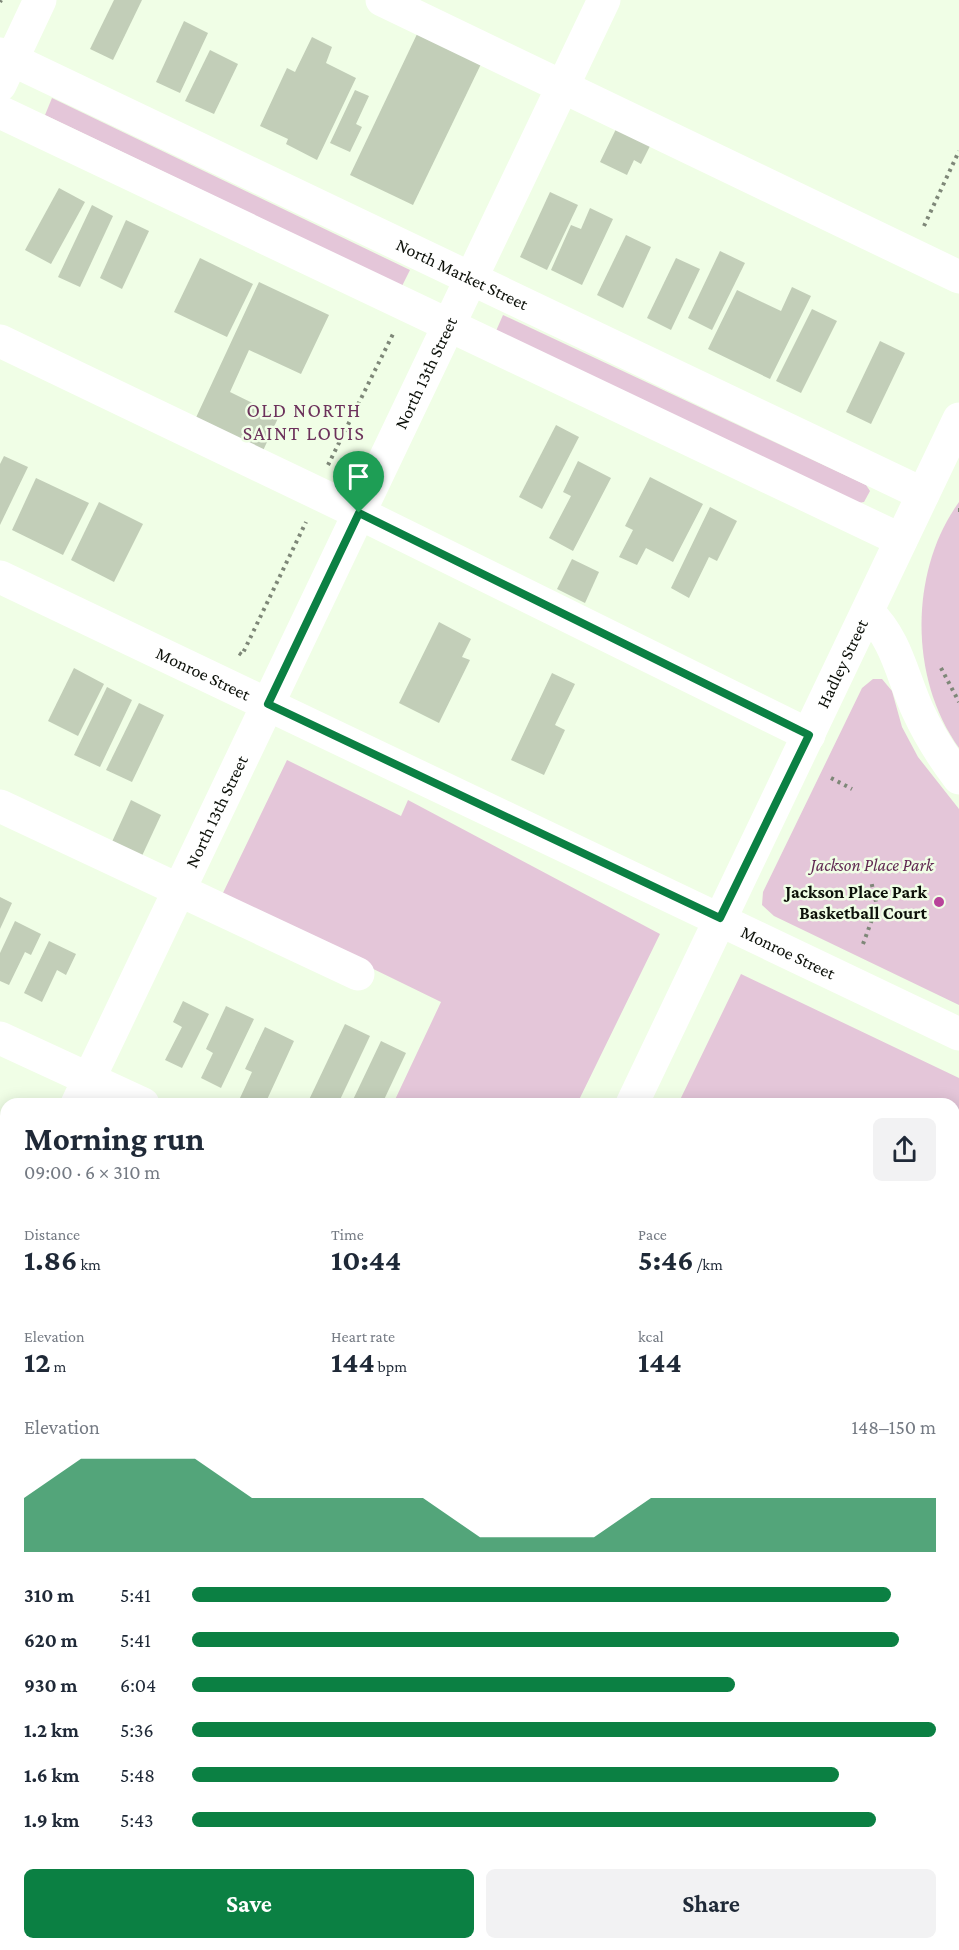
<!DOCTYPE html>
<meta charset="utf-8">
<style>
:root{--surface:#fff;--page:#f2f2f3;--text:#1f2937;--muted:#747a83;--accent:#0b8043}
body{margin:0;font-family:"Crimson Pro",serif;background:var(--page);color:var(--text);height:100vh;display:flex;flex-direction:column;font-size:22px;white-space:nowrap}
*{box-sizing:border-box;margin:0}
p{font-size:20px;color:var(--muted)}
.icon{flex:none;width:33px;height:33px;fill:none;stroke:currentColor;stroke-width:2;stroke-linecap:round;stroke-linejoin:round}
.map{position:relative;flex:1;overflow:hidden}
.drawer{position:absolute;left:0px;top:1098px;width:960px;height:852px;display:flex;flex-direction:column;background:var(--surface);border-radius:18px 18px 0 0;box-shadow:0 3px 15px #0003}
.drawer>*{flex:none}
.pin{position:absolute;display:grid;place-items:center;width:51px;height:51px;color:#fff;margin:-62px -26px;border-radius:50% 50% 50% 0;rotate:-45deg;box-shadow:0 0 6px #0007}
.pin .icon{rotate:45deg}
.round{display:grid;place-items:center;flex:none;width:63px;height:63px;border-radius:9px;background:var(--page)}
.headline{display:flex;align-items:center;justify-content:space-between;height:102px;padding:0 24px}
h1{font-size:33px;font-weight:700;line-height:45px}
.figures{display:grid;grid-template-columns:repeat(3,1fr);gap:9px;height:102px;padding:6px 24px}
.figures div{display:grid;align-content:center}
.figures b{font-size:30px;font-weight:700}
.figures small{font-size:16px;font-weight:400}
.figures p{font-size:16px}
.chart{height:168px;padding:12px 24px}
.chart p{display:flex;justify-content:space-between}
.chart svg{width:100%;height:108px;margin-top:6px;fill:var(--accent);opacity:.7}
.primary-button{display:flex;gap:12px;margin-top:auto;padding:12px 24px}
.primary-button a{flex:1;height:69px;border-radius:9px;background:var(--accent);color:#fff;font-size:24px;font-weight:700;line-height:69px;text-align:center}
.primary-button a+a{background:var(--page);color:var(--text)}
ul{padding:0 24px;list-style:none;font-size:20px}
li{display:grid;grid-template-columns:96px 72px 1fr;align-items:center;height:45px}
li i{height:15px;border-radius:8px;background:var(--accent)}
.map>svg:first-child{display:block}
.green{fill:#e4c6d9}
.building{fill:#c2ceb8}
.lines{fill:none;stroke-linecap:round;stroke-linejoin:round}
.path{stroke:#7e8778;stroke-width:4;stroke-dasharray:3 4.5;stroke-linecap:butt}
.minor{stroke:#fff;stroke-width:33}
.highway{stroke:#fff;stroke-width:33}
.route-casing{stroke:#fff;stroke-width:12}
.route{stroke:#0b8043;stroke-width:8}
.poi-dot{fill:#b8439a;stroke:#f0fee6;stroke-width:2}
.labels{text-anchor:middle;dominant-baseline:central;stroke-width:5;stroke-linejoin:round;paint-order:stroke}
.street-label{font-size:18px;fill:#0d110a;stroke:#f0fee6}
.park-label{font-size:18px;font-style:italic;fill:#612952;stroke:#f0fee6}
.poi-label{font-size:18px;font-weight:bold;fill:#0d110a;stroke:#f0fee6;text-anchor:end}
.neighbourhood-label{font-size:20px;letter-spacing:1.5px;fill:#6c315b;stroke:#f0fee6}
</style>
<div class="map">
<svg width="959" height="1950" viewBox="0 0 959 1950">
<rect width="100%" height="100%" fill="#f0fee6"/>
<g class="green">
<polygon points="52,98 410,270 402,286 45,115"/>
<polygon points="503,315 866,485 870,491 864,502 858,503 496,331"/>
<path d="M959 502V748C909 679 909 571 959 502Z"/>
<polygon points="873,679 882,679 892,691 902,727 918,757 959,809 959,1005 774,916 762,905 763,892 862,688"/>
<polygon points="287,760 401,816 408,800 660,934 577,1104 393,1104 441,1002 222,895"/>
<polygon points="741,974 959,1078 959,1509 954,1519 954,1104 678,1104"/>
<polygon points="959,1663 959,1707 954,1718 954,1673"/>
</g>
<g class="building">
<polygon points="114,0 142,0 113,60 90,49"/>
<polygon points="184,21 208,33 180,93 156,82"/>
<polygon points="418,32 482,62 413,205 350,175"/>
<polygon points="312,37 332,47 326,63 356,78 317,160 286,144 288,139 260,126 287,68 295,72"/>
<polygon points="210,50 238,64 214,114 185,101"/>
<polygon points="355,90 369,96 356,124 362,127 350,152 330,143"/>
<polygon points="616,129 650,146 641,164 634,160 627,175 600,162"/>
<polygon points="59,188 85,202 51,264 25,250"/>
<polygon points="550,192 578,205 547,270 520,257"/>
<polygon points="92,205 113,216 80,287 58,277"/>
<polygon points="590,208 613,219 582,285 551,270 571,225 581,229"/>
<polygon points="126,220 149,231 122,289 100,278"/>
<polygon points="626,235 651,247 623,308 597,295"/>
<polygon points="720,251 745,263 712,330 688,318"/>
<polygon points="200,258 253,284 227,337 174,312"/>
<polygon points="676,258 700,269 671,330 647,318"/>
<polygon points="259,282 329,315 301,374 249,350 230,392 279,416 261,455 193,424"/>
<polygon points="792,287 811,296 770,379 708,349 737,290 781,311"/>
<polygon points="812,309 837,321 801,393 776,381"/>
<polygon points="880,341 905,353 871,424 846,412"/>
<polygon points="556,425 579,437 542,509 519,497"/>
<polygon points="4,456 28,467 0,525 0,464"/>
<polygon points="578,461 611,478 573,551 549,538 571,496 563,492"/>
<polygon points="650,477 703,504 673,562 646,548 637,565 619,557 633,530 625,526"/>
<polygon points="36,478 89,503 63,555 12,530"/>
<polygon points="99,502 143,524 114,582 71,560"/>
<polygon points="710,507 737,521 717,561 709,557 689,598 671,588"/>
<polygon points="572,559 599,572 585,603 557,589"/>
<polygon points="439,622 471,639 462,657 470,660 439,723 399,703"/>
<polygon points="74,668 104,684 78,736 48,721"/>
<polygon points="552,673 575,684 555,725 565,730 544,775 511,760"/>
<polygon points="107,687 132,700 100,767 74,755"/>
<polygon points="139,703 164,715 132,782 106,770"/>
<polygon points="131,800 161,815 141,858 111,844"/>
<polygon points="0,897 12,903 0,929"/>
<polygon points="15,921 41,934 31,955 25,952 9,985 0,981 0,953"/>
<polygon points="49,941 76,954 66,975 57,970 42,1002 24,993"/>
<polygon points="183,1001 209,1014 182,1068 165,1060 182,1027 173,1022"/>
<polygon points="226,1006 254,1019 221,1088 201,1078 213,1053 206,1049"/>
<polygon points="345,1024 370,1036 338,1104 307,1104"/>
<polygon points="265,1027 294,1041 265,1104 252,1104 240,1098 252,1072 245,1069"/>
<polygon points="381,1041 406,1053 382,1104 351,1104"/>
<polygon points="6,1376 6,1407 0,1404 0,1389"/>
<polygon points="0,1595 6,1598 6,1647 0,1644"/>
<polygon points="6,1674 6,1720 0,1717 0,1687"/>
<polygon points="0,1846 6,1849 6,1875 0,1890"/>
<polygon points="324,1944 349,1944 362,1950 321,1950"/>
<polygon points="569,1944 619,1944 616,1950 566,1950"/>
</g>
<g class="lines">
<g class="path">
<polyline points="0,2 1,0"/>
<polyline points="924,226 959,151"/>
<polyline points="328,465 394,332"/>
<polyline points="958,510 959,510"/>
<polyline points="239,653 242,655 306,522"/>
<polyline points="941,668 959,702"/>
<polyline points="831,778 852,789"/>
<polyline points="863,944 877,906 871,881"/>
<polyline points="954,1432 959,1434"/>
</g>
<g class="minor">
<polyline points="382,0 959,277"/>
<path id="s1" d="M0 54 923 494"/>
<polyline points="0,85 40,0"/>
<polyline points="0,112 901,540"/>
<polyline points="0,341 359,513 809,735"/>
<path id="s2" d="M0 577 959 1034"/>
<path d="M868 612C897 640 902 676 918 711 929 735 943 757 959 778"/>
<polyline points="0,806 358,974"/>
<polyline points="0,1038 143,1104"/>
<path id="s3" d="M77 1104 604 0"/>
<path id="s4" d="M632 1104 959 419"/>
<polyline points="0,1263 6,1251"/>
<polyline points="0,1506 6,1508"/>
<polyline points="954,1615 959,1605"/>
<polyline points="930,1944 943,1950"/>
<polyline points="794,1950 797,1944"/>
</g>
<g class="highway">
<polyline points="954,1836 959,1826"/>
<polyline points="899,1950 902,1944"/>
</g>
</g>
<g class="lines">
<g class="route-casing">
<polygon id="route" points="359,513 809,735 720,918 268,704"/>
</g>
<use href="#route" class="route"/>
</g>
<circle class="poi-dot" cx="939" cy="902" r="6"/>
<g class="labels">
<g class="street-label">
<text stroke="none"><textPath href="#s1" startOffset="512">North Market Street</textPath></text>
<text stroke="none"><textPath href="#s3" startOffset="810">North 13th Street</textPath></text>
<text stroke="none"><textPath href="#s4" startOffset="488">Hadley Street</textPath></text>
<text stroke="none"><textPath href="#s2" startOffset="225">Monroe Street</textPath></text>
<text stroke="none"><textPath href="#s3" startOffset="324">North 13th Street</textPath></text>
<text stroke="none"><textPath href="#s2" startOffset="873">Monroe Street</textPath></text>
</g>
<g class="park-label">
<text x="872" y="865">Jackson Place Park</text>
</g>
<g class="poi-label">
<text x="927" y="892">Jackson Place Park<tspan x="927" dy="21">Basketball Court</tspan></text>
</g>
<g class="neighbourhood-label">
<text x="304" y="410">OLD NORTH<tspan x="304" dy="23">SAINT LOUIS</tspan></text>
</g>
</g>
</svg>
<div class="pin" style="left:359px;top:513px;background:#1e9e55"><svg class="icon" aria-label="arrive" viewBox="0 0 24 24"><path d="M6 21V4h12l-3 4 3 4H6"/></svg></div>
<section class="drawer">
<div class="headline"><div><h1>Morning run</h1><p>09:00 · 6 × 310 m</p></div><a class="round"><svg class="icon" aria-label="share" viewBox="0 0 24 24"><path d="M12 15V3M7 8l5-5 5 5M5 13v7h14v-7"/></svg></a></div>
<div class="figures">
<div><p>Distance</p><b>1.86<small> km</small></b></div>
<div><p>Time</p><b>10:44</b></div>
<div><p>Pace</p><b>5:46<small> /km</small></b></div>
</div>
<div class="figures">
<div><p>Elevation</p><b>12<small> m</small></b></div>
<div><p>Heart rate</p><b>144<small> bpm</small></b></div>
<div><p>kcal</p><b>144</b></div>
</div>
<div class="chart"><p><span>Elevation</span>148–150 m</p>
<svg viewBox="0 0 160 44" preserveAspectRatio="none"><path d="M0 44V22L10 6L20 6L30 6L40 22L50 22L60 22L70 22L80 38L90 38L100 38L110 22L120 22L130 22L140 22L150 22L160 22V44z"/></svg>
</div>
<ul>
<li><b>310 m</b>5:41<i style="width:94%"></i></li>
<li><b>620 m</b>5:41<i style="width:95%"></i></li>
<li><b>930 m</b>6:04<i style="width:73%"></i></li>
<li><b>1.2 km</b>5:36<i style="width:100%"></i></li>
<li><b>1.6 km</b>5:48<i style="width:87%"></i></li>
<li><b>1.9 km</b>5:43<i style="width:92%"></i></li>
</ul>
<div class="primary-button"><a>Save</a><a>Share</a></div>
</section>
</div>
